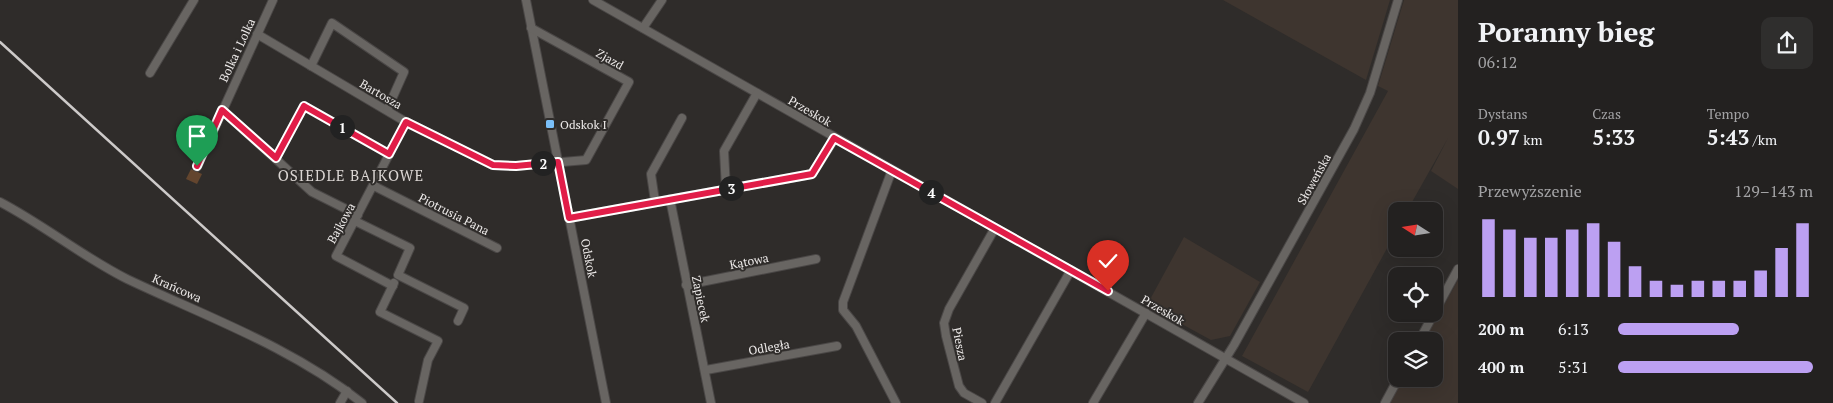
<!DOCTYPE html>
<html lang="pl">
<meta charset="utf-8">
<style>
:root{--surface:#232120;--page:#2f2e2d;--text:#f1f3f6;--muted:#a3a3a5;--line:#403e3e;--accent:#bca0f2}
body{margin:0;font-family:"PT Serif",serif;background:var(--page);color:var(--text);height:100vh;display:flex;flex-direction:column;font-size:19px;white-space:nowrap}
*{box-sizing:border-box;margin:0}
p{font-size:16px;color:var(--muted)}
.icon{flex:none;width:28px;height:28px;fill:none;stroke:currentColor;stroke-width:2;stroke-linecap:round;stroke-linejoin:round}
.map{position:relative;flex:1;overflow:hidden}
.drawer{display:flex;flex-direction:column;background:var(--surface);width:375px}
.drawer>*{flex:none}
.needle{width:32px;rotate:282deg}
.buttons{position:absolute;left:1388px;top:202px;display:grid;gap:10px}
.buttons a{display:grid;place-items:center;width:55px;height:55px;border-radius:10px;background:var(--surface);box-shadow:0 5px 20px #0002,0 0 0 1px var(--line);font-size:25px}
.pin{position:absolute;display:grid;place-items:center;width:42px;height:42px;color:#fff;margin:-51px -21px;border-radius:50% 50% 50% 0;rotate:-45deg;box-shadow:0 0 5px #0007}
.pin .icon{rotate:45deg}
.km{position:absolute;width:25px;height:25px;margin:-12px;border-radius:50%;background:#222;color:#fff;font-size:14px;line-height:25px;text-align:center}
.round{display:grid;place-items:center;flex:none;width:52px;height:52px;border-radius:10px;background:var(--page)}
.headline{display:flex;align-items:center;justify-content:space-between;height:85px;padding:0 20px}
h1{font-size:28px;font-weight:700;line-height:38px}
.stats{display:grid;grid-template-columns:repeat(3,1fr);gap:8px;height:85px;padding:5px 20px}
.stats div{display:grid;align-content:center}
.stats b{font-size:21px;font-weight:700}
.stats small{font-size:14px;font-weight:400}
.stats p{font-size:14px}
.chart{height:140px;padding:10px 20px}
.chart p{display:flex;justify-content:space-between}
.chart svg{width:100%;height:90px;margin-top:5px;stroke:var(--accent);stroke-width:6}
ul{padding:0 20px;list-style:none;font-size:16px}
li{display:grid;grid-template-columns:80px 60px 1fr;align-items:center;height:38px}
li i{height:12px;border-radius:6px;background:var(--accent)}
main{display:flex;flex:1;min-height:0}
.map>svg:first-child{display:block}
.built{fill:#3e352f}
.green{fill:#63452e}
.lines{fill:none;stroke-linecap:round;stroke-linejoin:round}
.minor-casing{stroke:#4a4746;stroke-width:10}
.minor{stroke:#686562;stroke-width:8}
.rail{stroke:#cdcac9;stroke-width:2.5}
.route-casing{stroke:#fff;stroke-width:10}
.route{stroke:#e11d48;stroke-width:6}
.poi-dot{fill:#7abff8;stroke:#2f2c2a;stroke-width:2}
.labels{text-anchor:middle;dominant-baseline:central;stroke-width:4;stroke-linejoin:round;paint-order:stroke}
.street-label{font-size:12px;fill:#edeae9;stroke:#2f2c2a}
.poi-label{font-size:12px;fill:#edeae9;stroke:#2f2c2a;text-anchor:start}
.quarter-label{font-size:15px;letter-spacing:1px;fill:#dad5d2;stroke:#2f2c2a}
</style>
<main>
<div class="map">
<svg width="1458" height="403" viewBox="0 0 1458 403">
<rect width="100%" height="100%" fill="#2f2c2a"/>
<g class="built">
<polygon points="1223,0 1390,0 1366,80"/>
<polygon points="1404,0 1458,0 1458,189 1431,171 1448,138 1407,211 1396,211 1396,232 1308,392 1242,356 1388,91 1378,86"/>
<polygon points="1184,237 1260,282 1230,336 1211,340 1147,305"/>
<polygon points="1458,280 1458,403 1389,403 1403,379 1434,379 1434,341 1424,341"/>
</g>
<polygon class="green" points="191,169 202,174 197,184 186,179"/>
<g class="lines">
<g class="minor-casing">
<g id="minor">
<polyline points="526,0 606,403"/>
<polyline points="593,0 1304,403"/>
<polyline points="643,28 662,0"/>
<polyline points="257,34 406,122 493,165 516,166 586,160 629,82 531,28"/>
<polyline points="311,66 332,23 404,72 387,110"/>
<polyline points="150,73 194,0"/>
<polyline points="222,110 312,192 358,215"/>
<polyline points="276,158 304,106 389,154"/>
<polyline points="197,167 273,0"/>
<polyline points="892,170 843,302 843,310 856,326 896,403"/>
<polyline points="374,186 497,248"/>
<polyline points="726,189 724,151 757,93"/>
<polyline points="670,199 711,403"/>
<polyline points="655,201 651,174 682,118"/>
<path d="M0 202C44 225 83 257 127 279 207 317 292 347 362 403"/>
<polyline points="569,218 812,174 835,138"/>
<polyline points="355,221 410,248 398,275 464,308 458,321"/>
<polyline points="394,283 380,312 438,341 428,360 419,401"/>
<polyline points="686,285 816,259"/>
<polyline points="393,286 336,256 406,122"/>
<polyline points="1419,341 1458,269"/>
<polyline points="706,370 837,346"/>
<polyline points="340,403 347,391"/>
<polyline points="982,403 964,393 959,386 946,336 944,323 949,309 995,228"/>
<polyline points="995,403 1071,270"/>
<polyline points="1093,403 1146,313"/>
<polyline points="1198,403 1234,345 1354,129 1370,93 1398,0"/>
<polyline points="1385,403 1398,379"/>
</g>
</g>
<use href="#minor" class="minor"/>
<polyline class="rail" points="0,42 397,403"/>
</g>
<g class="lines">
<g class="route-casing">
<polyline id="route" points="197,166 222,110 276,158 304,106 389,154 406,122 493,165 516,166 558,162 569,218 812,174 834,138 1108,291"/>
</g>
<use href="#route" class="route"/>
</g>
<rect class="poi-dot" x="545" y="119" width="10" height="10" rx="2.5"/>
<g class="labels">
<g class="street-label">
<text transform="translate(237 50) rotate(-65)">Bolka i Lolka</text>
<text transform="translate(610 59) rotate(29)">Zjazd</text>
<text transform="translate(381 94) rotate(30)">Bartosza</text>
<text transform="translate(810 111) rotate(30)">Przeskok</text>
<text transform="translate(1314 179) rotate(-61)">Słoweńska</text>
<text transform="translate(454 214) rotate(27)">Piotrusia Pana</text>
<text transform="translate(341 223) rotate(-61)">Bajkowa</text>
<text transform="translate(589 258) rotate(79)">Odskok</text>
<text transform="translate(749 261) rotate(-11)">Kątowa</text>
<text transform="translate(177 288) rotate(24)">Krańcowa</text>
<text transform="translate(701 299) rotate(78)">Zapiecek</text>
<text transform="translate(1163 310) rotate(30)">Przeskok</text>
<text transform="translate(960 344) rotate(79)">Piesza</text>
<text transform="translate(769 347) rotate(-10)">Odległa</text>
</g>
<g class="poi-label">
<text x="560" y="124">Odskok I</text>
</g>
<g class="quarter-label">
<text x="351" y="175">OSIEDLE BAJKOWE</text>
</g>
</g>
</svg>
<div class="buttons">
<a><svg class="needle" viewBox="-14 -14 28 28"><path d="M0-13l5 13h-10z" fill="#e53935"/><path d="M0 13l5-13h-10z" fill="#a3a3a5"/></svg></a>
<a><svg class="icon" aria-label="locate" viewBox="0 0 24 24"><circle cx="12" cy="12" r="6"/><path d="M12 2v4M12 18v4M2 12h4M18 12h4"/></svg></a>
<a><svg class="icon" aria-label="layers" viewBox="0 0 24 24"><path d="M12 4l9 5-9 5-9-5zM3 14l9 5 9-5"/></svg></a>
</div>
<div class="pin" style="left:197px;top:166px;background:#1e9e55"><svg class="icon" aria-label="arrive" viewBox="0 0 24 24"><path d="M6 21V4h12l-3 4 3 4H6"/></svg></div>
<div class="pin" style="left:1108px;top:291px;background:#d93025"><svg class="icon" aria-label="check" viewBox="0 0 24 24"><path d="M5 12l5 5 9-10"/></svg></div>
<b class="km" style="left:342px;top:127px">1</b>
<b class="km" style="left:543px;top:163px">2</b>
<b class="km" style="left:731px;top:188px">3</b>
<b class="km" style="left:931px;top:192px">4</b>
</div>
<section class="drawer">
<div class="headline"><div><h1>Poranny bieg</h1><p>06:12</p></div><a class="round"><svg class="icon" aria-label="share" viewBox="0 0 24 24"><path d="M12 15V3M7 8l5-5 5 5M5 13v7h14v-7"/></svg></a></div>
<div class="stats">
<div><p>Dystans</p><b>0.97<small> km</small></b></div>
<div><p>Czas</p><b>5:33</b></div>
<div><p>Tempo</p><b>5:43<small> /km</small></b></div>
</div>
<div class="chart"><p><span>Przewyższenie</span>129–143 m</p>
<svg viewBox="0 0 160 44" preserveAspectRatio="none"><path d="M5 44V6M15 44V11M25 44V15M35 44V15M45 44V11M55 44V8M65 44V17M75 44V29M85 44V36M95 44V38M105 44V36M115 44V36M125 44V36M135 44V31M145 44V20M155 44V8"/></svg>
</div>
<ul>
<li><b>200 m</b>6:13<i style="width:62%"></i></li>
<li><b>400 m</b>5:31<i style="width:100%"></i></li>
</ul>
</section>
</main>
